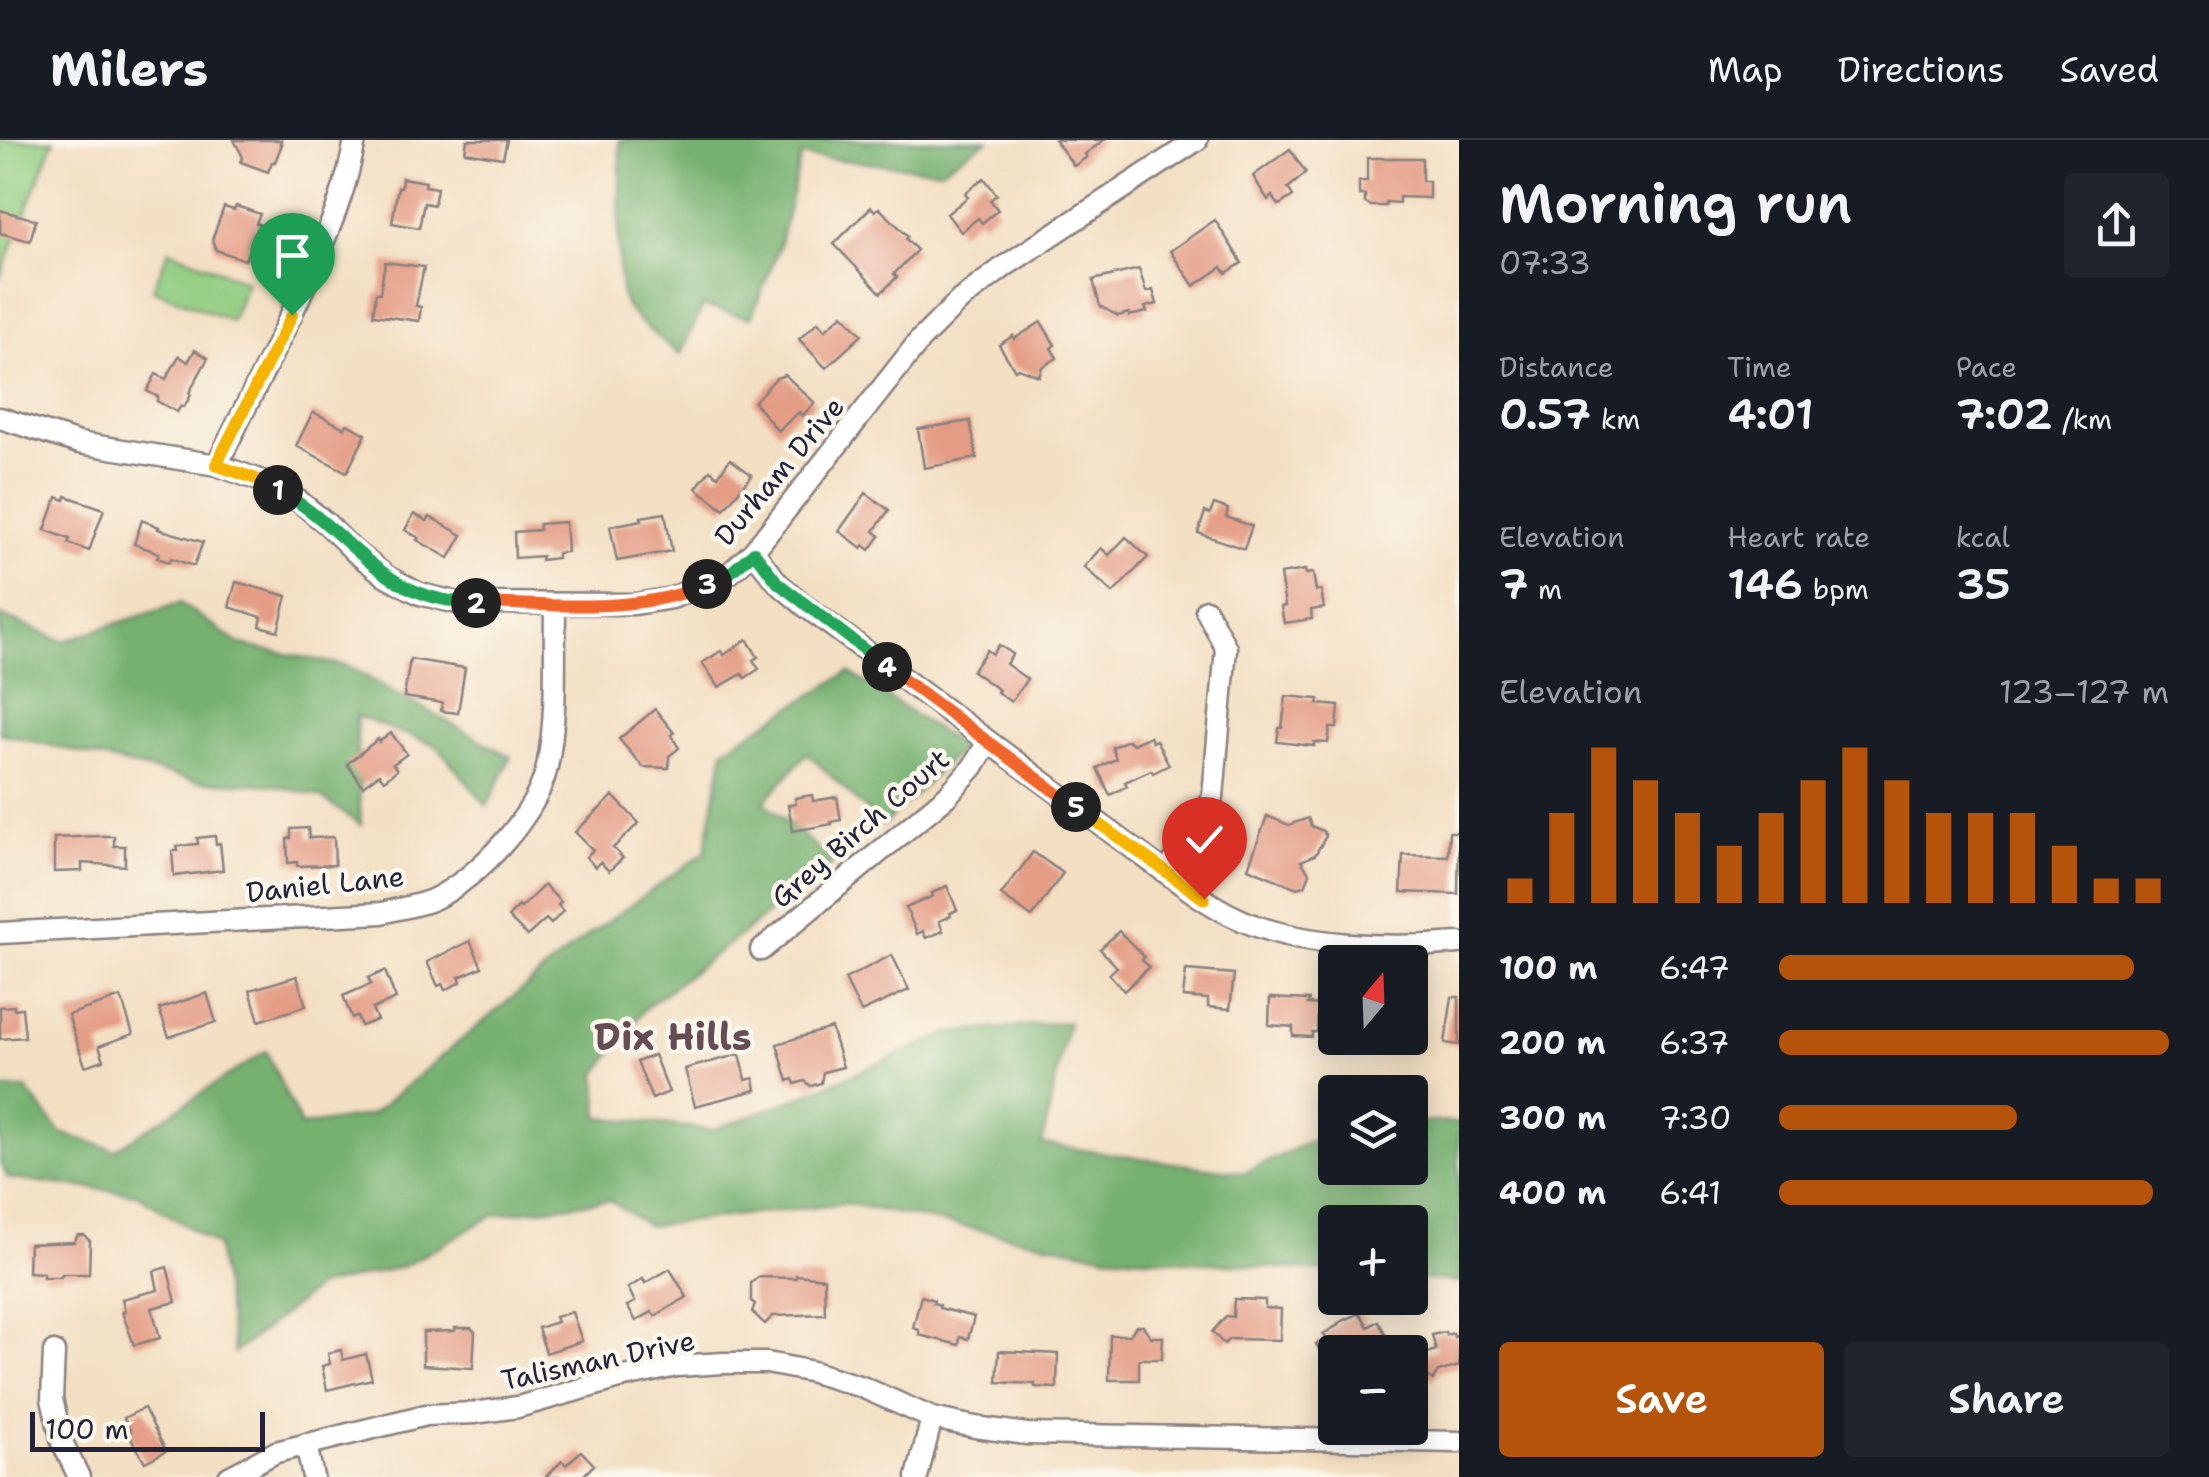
<!DOCTYPE html>
<meta charset="utf-8">
<style>
:root{--surface:#171b24;--page:#20242c;--text:#f1f3f6;--muted:#9ea1a6;--line:#363941;--accent:#b45309}
body{margin:0;font-family:"Shantell Sans",sans-serif;background:var(--page);color:var(--text);height:100vh;display:flex;flex-direction:column;font-size:38px;white-space:nowrap}
*{box-sizing:border-box;margin:0}
p{font-size:32px;color:var(--muted)}
.icon{flex:none;width:55px;height:55px;fill:none;stroke:currentColor;stroke-width:2;stroke-linecap:round;stroke-linejoin:round}
.map{position:relative;flex:1;overflow:hidden}
.drawer{display:flex;flex-direction:column;background:var(--surface);width:750px}
.drawer>*{flex:none}
.needle{width:65px;rotate:19deg}
.controls{position:absolute;left:1318px;top:805px;display:grid;gap:20px}
.controls a{display:grid;place-items:center;width:110px;height:110px;border-radius:10px;background:var(--surface);box-shadow:0 5px 25px #0003;font-size:50px}
.scale{position:absolute;left:30px;bottom:25px;width:235px;box-sizing:border-box;padding-left:10px;border:5px solid #22223b;border-top:0;font-size:28px;line-height:35px;white-space:nowrap;color:#22223b;-webkit-text-stroke:8px #fbf7ec;paint-order:stroke}
.pin{position:absolute;display:grid;place-items:center;width:85px;height:85px;color:#fff;margin:-102px -42px;border-radius:50% 50% 50% 0;rotate:-45deg;box-shadow:0 0 10px #0007}
.pin .icon{rotate:45deg}
.km{position:absolute;width:50px;height:50px;margin:-25px;border-radius:50%;background:#222;color:#fff;font-size:28px;line-height:50px;text-align:center}
.round{display:grid;place-items:center;flex:none;width:105px;height:105px;border-radius:10px;background:var(--page)}
.head{display:flex;align-items:center;justify-content:space-between;height:170px;padding:0 40px}
h1{font-size:55px;font-weight:600;line-height:75px}
.figures{display:grid;grid-template-columns:repeat(3,1fr);gap:15px;height:170px;padding:10px 40px}
.figures div{display:grid;align-content:center}
.figures b{font-size:42px;font-weight:600}
.figures small{font-size:28px;font-weight:400}
.figures p{font-size:28px}
.chart{height:280px;padding:20px 40px}
.chart p{display:flex;justify-content:space-between}
.chart svg{width:100%;height:180px;margin-top:10px;stroke:var(--accent);stroke-width:6}
.cta{display:flex;gap:20px;margin-top:auto;padding:20px 40px}
.cta a{flex:1;height:115px;border-radius:10px;background:var(--accent);color:#fff;font-size:40px;font-weight:600;line-height:115px;text-align:center}
.cta a+a{background:var(--page);color:var(--text)}
ul{padding:0 40px;list-style:none;font-size:32px}
li{display:grid;grid-template-columns:160px 120px 1fr;align-items:center;height:75px}
li i{height:25px;border-radius:12px;background:var(--accent)}
header{display:flex;align-items:center;gap:60px;box-sizing:border-box;height:140px;padding:0 50px;background:var(--surface);border-bottom:2px solid var(--line)}
header strong{font-size:48px}
nav{display:flex;gap:55px;margin-inline-start:auto;font-size:35px}
main{display:flex;flex:1;min-height:0}
.map>svg:first-child{display:block}
.green{fill:#93ce82;stroke:#5a785e;stroke-width:2.5}
.forest{fill:#76b170;stroke:#4c6a56;stroke-width:2.5}
.building{fill:#e49c84}
.lines{fill:none;stroke-linecap:round;stroke-linejoin:round}
.minor-casing{stroke:#8a807e;stroke-width:25}
.minor{stroke:#fff;stroke-width:20}
.split-1-casing{stroke:#fff;stroke-width:20}
.split-2-casing{stroke:#fff;stroke-width:20}
.split-3-casing{stroke:#fff;stroke-width:20}
.split-4-casing{stroke:#fff;stroke-width:20}
.split-5-casing{stroke:#fff;stroke-width:20}
.split-6-casing{stroke:#fff;stroke-width:20}
.split-1{stroke:#f5b400;stroke-width:12}
.split-2{stroke:#22a559;stroke-width:12}
.split-3{stroke:#f0652b;stroke-width:12}
.split-4{stroke:#22a559;stroke-width:12}
.split-5{stroke:#f0652b;stroke-width:12}
.split-6{stroke:#f5b400;stroke-width:12}
.labels{text-anchor:middle;dominant-baseline:central;stroke-width:9;stroke-linejoin:round;paint-order:stroke}
.street-label{font-size:28px;fill:#22223b;stroke:#fbf7ec}
.district-label{font-size:38px;font-weight:bold;fill:#664d55;stroke:#fbf7ec}
</style>
<header>
<strong>Milers</strong>
<nav><a>Map</a><a>Directions</a><a>Saved</a></nav>
</header>
<main>
<div class="map">
<svg width="1459" height="1337" viewBox="0 0 1459 1337">
<rect width="100%" height="100%" fill="#fbf7ec"/>
<filter id="ink" filterUnits="userSpaceOnUse"><feTurbulence type="fractalNoise" baseFrequency=".01" numOctaves="2"/><feDisplacementMap in="SourceGraphic" scale="20" xChannelSelector="R" yChannelSelector="G"/><feConvolveMatrix kernelMatrix="1 2 1 2 8 2 1 2 1" color-interpolation-filters="sRGB"/></filter>
<filter id="wash" filterUnits="userSpaceOnUse"><feTurbulence type="fractalNoise" baseFrequency=".0048" numOctaves="4" result="noise"/><feDisplacementMap in="SourceGraphic" scale="40" xChannelSelector="R" yChannelSelector="G"/><feGaussianBlur stdDeviation="2.25" result="paint"/><feColorMatrix in="noise" values="0 0 0 0 0 0 0 0 0 0 0 0 0 0 0 0 0 1.4 0 .05"/><feComposite in="paint" operator="in"/></filter>
<g filter="url(#wash)">
<rect width="100%" height="100%" fill="#f3dfc2"/>
<g class="green">
<polygon points="0,0 54,0 0,137"/>
<polygon points="169,110 247,142 231,181 153,149"/>
</g>
<g class="forest">
<path d="M619 0H988L940 30 801 16 779 107 751 178 703 166 680 215C663 200 641 186 627 168 611 148 624 35 619 0Z"/>
<polygon points="180,463 241,505 347,526 511,617 487,666 437,606 356,576 361,685 319,656 272,645 195,641 0,593 0,475 63,501"/>
<polygon points="849,532 963,607 883,686 807,613 764,662 834,723 645,868 597,934 599,977 713,990 795,959 950,893 1068,882 1042,1004 1243,1033 1335,990 1335,1028 1410,1028 1410,981 1459,983 1459,1142 1410,1138 1410,1082 1335,1082 1335,1132 1105,1115 845,1063 648,1086 609,1060 494,1075 404,1126 318,1147 234,1213 217,1106 137,1054 8,1038 0,1024 0,949 26,949 61,993 115,1010 266,911 301,986 371,975 579,802 705,712 724,609"/>
</g>
<g id="blocks">
<g class="building">
<polygon points="234,0 281,0 280,4 282,4 275,22 272,22 268,32 241,22 243,17"/>
<polygon points="467,0 507,0 503,18 465,12"/>
<polygon points="1055,0 1104,0 1085,14 1087,17 1074,26"/>
<polygon points="1290,9 1306,33 1288,48 1293,56 1279,65 1272,56 1268,60 1253,36"/>
<polygon points="1367,18 1422,18 1422,41 1429,41 1429,58 1399,57 1399,63 1386,62 1386,66 1371,66 1365,63 1365,55 1359,55 1359,41 1367,41"/>
<polygon points="402,38 426,42 425,46 437,48 434,65 424,63 419,88 392,83 398,47 401,47"/>
<polygon points="984,38 997,55 990,60 998,70 982,83 978,78 961,92 947,74 968,57 965,53"/>
<polygon points="236,66 260,74 256,83 259,84 245,120 216,110 212,100 224,67 234,70"/>
<polygon points="871,67 875,71 879,68 908,96 906,99 917,110 894,134 897,137 881,153 834,104"/>
<polygon points="0,70 36,80 30,101 0,93"/>
<polygon points="1215,80 1242,123 1226,133 1222,127 1194,146 1170,111"/>
<polygon points="385,122 424,127 416,166 421,167 419,181 373,175 376,153 380,153"/>
<polygon points="1139,129 1146,152 1153,150 1157,164 1145,167 1147,172 1129,176 1129,173 1118,176 1100,166 1093,140"/>
<polygon points="843,174 862,195 826,228 799,199 818,182 825,190"/>
<polygon points="1041,182 1055,205 1051,208 1057,218 1042,227 1039,236 1018,228 1015,230 999,205 1013,196 1014,199"/>
<polygon points="195,210 208,218 189,253 191,255 184,267 181,266 177,272 157,261 158,257 147,251 156,234 166,239 179,216 188,222"/>
<polygon points="785,235 815,263 802,276 799,272 778,291 754,262 776,238"/>
<polygon points="313,272 345,288 347,284 366,294 347,332 296,306"/>
<polygon points="970,281 977,318 924,328 918,289"/>
<polygon points="730,319 752,335 724,369 696,348 710,330 718,336"/>
<polygon points="866,353 889,370 874,391 880,396 870,410 864,405 862,408 839,391"/>
<polygon points="66,356 104,369 89,411 68,403 70,399 45,390 57,357 65,360"/>
<polygon points="1214,364 1228,369 1226,377 1252,386 1244,409 1198,393 1205,372 1210,374"/>
<polygon points="665,373 672,411 617,421 610,386 642,380 641,377"/>
<polygon points="414,374 427,381 430,377 462,395 449,418 417,400 419,398 405,390"/>
<polygon points="142,380 159,387 158,389 203,402 194,426 171,418 169,422 157,418 159,413 134,404"/>
<polygon points="565,382 567,412 557,413 557,418 541,420 542,416 515,418 514,392 539,390 539,384"/>
<polygon points="1126,397 1148,417 1113,453 1084,427 1101,408 1109,415"/>
<polygon points="1305,430 1306,434 1313,433 1316,451 1321,450 1324,468 1311,470 1312,479 1284,483 1281,467 1285,466 1280,434"/>
<polygon points="236,442 287,456 278,491 260,486 262,477 229,467"/>
<polygon points="747,499 758,517 753,520 759,529 745,538 742,534 719,547 702,523 721,511 724,515"/>
<polygon points="999,505 1013,514 1006,524 1027,539 1011,562 997,552 999,550 972,531 987,510 993,514"/>
<polygon points="410,519 465,528 458,573 441,571 442,563 404,557"/>
<polygon points="1286,556 1319,559 1318,564 1339,566 1337,588 1330,588 1328,603 1314,602 1314,606 1277,602 1279,588 1282,588"/>
<polygon points="655,569 674,593 671,595 679,608 669,616 669,628 643,627 619,599"/>
<polygon points="391,593 407,614 393,624 397,630 384,640 379,634 363,646 347,624 378,599 379,602"/>
<polygon points="1150,596 1152,602 1156,600 1169,625 1153,633 1151,630 1125,642 1127,646 1110,655 1097,628 1116,619 1112,607 1128,600 1133,604"/>
<polygon points="812,655 813,661 837,657 841,680 831,682 832,684 793,691 788,665 796,664 795,658"/>
<polygon points="613,656 639,683 613,708 623,718 609,731 600,722 595,727 586,717 593,710 575,692"/>
<polygon points="1267,676 1289,685 1308,678 1311,686 1323,691 1326,696 1315,715 1301,721 1310,734 1305,746 1297,748 1248,728"/>
<polygon points="308,688 309,698 334,697 335,725 297,726 297,722 288,723 287,699 291,698 291,689"/>
<polygon points="1449,692 1459,692 1458,754 1401,752 1403,715 1448,716"/>
<polygon points="100,696 114,696 114,706 125,706 125,726 82,723 82,731 54,732 54,698"/>
<polygon points="215,696 216,704 220,703 223,730 174,736 172,711 178,711 177,706 198,704 197,698"/>
<polygon points="1033,712 1063,733 1032,777 1001,755"/>
<polygon points="544,745 561,762 558,765 563,771 551,784 546,779 527,796 508,777 519,766 521,768"/>
<polygon points="947,746 957,770 950,773 951,776 939,781 943,791 926,798 923,791 917,794 906,768 933,756 932,753"/>
<polygon points="1119,791 1144,817 1142,820 1149,827 1124,851 1109,834 1117,827 1100,809"/>
<polygon points="470,801 482,827 459,837 461,842 445,850 442,844 438,846 427,822"/>
<polygon points="892,815 909,850 861,872 845,839"/>
<polygon points="1186,830 1234,834 1230,869 1208,867 1208,859 1183,857"/>
<polygon points="385,831 396,859 372,869 377,880 361,886 357,876 352,878 343,856 371,844 368,838"/>
<polygon points="297,836 306,866 259,881 250,850"/>
<polygon points="207,853 216,882 169,897 159,869"/>
<polygon points="121,857 133,894 99,906 104,920 85,926 68,875"/>
<polygon points="1452,857 1459,857 1459,905 1445,903"/>
<polygon points="1270,858 1309,860 1308,864 1318,865 1317,892 1312,892 1312,897 1293,896 1293,887 1269,885"/>
<polygon points="14,866 14,869 22,868 25,897 0,899 0,867"/>
<polygon points="831,888 843,927 823,932 821,943 811,946 805,941 795,944 793,939 788,941 777,904"/>
<polygon points="740,914 746,940 754,938 756,950 695,966 685,929"/>
<polygon points="654,915 669,952 652,959 637,922"/>
<polygon points="78,1095 84,1095 90,1101 89,1134 62,1134 61,1137 43,1137 43,1133 28,1132 29,1104 74,1102"/>
<polygon points="167,1127 176,1162 152,1168 160,1198 134,1205 122,1172 125,1172 122,1159 158,1150 154,1131"/>
<polygon points="670,1129 687,1157 655,1176 652,1172 636,1181 627,1166 635,1162 628,1148 643,1139 645,1143"/>
<polygon points="796,1135 824,1138 825,1174 773,1176 765,1184 752,1172 755,1164 751,1161 751,1143 758,1137 796,1138"/>
<polygon points="921,1156 934,1160 933,1163 940,1165 939,1168 974,1177 968,1199 960,1197 959,1205 919,1195 919,1190 913,1188"/>
<polygon points="1234,1159 1265,1160 1265,1168 1281,1169 1280,1200 1229,1199 1224,1204 1212,1192 1226,1176 1233,1177"/>
<polygon points="572,1172 582,1201 546,1213 538,1188 557,1182 555,1177"/>
<polygon points="1360,1173 1368,1187 1378,1181 1388,1199 1371,1209 1373,1212 1335,1212 1335,1236 1316,1204 1326,1198 1323,1194 1338,1185 1338,1183"/>
<polygon points="1136,1186 1143,1186 1151,1197 1163,1197 1162,1219 1139,1219 1139,1240 1109,1240 1110,1195 1130,1195"/>
<polygon points="455,1188 471,1188 475,1192 473,1228 423,1225 423,1192 455,1191"/>
<polygon points="1445,1192 1446,1195 1453,1193 1454,1197 1459,1195 1459,1226 1438,1232 1433,1240 1419,1231 1427,1213 1436,1210 1432,1195"/>
<polygon points="341,1210 343,1220 366,1214 372,1239 327,1250 322,1226 330,1224 328,1213"/>
<polygon points="999,1211 1058,1214 1057,1248 1035,1247 1035,1244 997,1242"/>
<polygon points="144,1268 166,1311 145,1322 128,1293 131,1291 124,1278"/>
<polygon points="581,1311 594,1325 582,1337 545,1337 562,1321 566,1325"/>
</g>
</g>
</g>
<g filter="url(#ink)">
<use href="#blocks" fill-opacity="0" stroke="#8a807e" stroke-width="2.5"/>
<g class="lines">
<g class="minor-casing">
<g id="minor">
<polyline points="0,278 79,303 217,325 262,341 299,361 327,384 355,412 386,436 420,454 458,463 635,464 672,458 730,433 753,412 920,200 960,160 1005,126 1197,0"/>
<path d="M217 325C248 260 283 197 311 131 330 88 347 47 355 0"/>
<path d="M753 412 778 443 805 466 1165 732C1188 749 1211 766 1237 778 1297 807 1393 809 1459 803"/>
<polyline points="1165,732 1196,694 1213,656 1226,508 1206,470"/>
<path d="M0 793 382 773C399 768 419 766 434 759 478 738 537 675 547 627 558 574 554 518 555 465"/>
<polyline points="761,810 947,656 973,627 988,602"/>
<polyline points="54,1212 52,1259 62,1302 79,1337"/>
<polyline points="306,1304 313,1337"/>
<polyline points="229,1337 276,1312 426,1275 474,1273 518,1267 624,1237 677,1226 723,1223 767,1223 813,1232 862,1247 932,1278 975,1287 1027,1294 1459,1302"/>
<polyline points="917,1337 932,1278"/>
</g>
</g>
<use href="#minor" class="minor"/>
</g>
</g>
<g class="lines" filter="url(#ink)">
<g class="split-1-casing">
<polyline id="split-1" points="278,350 262,341 216,325 292,175"/>
</g>
<g class="split-2-casing">
<path id="split-2" d="M278 350C352 390 379 462 476 463"/>
</g>
<g class="split-3-casing">
<path id="split-3" d="M476 463C549 464 640 475 707 444"/>
</g>
<g class="split-4-casing">
<polyline id="split-4" points="707,444 730,433 754,412 778,443 887,527"/>
</g>
<g class="split-5-casing">
<polyline id="split-5" points="887,527 1076,667"/>
</g>
<g class="split-6-casing">
<polyline id="split-6" points="1076,667 1204,759"/>
</g>
<use href="#split-1" class="split-1"/>
<use href="#split-2" class="split-2"/>
<use href="#split-3" class="split-3"/>
<use href="#split-4" class="split-4"/>
<use href="#split-5" class="split-5"/>
<use href="#split-6" class="split-6"/>
</g>
<g class="labels">
<g class="street-label">
<text transform="translate(779 331) rotate(-50)">Durham Drive</text>
<text transform="translate(860 688) rotate(-41)">Grey Birch Court</text>
<text transform="translate(325 744) rotate(-6)">Daniel Lane</text>
<text transform="translate(598 1220) rotate(-12)">Talisman Drive</text>
</g>
<g class="district-label">
<text x="673" y="896">Dix Hills</text>
</g>
</g>
</svg>
<div class="controls">
<a><svg class="needle" viewBox="-14 -14 28 28"><path d="M0-13l5 13h-10z" fill="#e53935"/><path d="M0 13l5-13h-10z" fill="#9ea1a6"/></svg></a>
<a><svg class="icon" aria-label="layers" viewBox="0 0 24 24"><path d="M12 4l9 5-9 5-9-5zM3 14l9 5 9-5"/></svg></a>
<a>+</a>
<a>−</a>
</div>
<div class="scale">100 m</div>
<div class="pin" style="left:292px;top:175px;background:#1e9e55"><svg class="icon" aria-label="arrive" viewBox="0 0 24 24"><path d="M6 21V4h12l-3 4 3 4H6"/></svg></div>
<div class="pin" style="left:1204px;top:759px;background:#d93025"><svg class="icon" aria-label="check" viewBox="0 0 24 24"><path d="M5 12l5 5 9-10"/></svg></div>
<b class="km" style="left:278px;top:350px">1</b>
<b class="km" style="left:476px;top:463px">2</b>
<b class="km" style="left:707px;top:444px">3</b>
<b class="km" style="left:887px;top:527px">4</b>
<b class="km" style="left:1076px;top:667px">5</b>
</div>
<section class="drawer">
<div class="head"><div><h1>Morning run</h1><p>07:33</p></div><a class="round"><svg class="icon" aria-label="share" viewBox="0 0 24 24"><path d="M12 15V3M7 8l5-5 5 5M5 13v7h14v-7"/></svg></a></div>
<div class="figures">
<div><p>Distance</p><b>0.57<small> km</small></b></div>
<div><p>Time</p><b>4:01</b></div>
<div><p>Pace</p><b>7:02<small> /km</small></b></div>
</div>
<div class="figures">
<div><p>Elevation</p><b>7<small> m</small></b></div>
<div><p>Heart rate</p><b>146<small> bpm</small></b></div>
<div><p>kcal</p><b>35</b></div>
</div>
<div class="chart"><p><span>Elevation</span>123–127 m</p>
<svg viewBox="0 0 160 44" preserveAspectRatio="none"><path d="M5 44V38M15 44V22M25 44V6M35 44V14M45 44V22M55 44V30M65 44V22M75 44V14M85 44V6M95 44V14M105 44V22M115 44V22M125 44V22M135 44V30M145 44V38M155 44V38"/></svg>
</div>
<ul>
<li><b>100 m</b>6:47<i style="width:91%"></i></li>
<li><b>200 m</b>6:37<i style="width:100%"></i></li>
<li><b>300 m</b>7:30<i style="width:61%"></i></li>
<li><b>400 m</b>6:41<i style="width:96%"></i></li>
</ul>
<div class="cta"><a>Save</a><a>Share</a></div>
</section>
</main>
